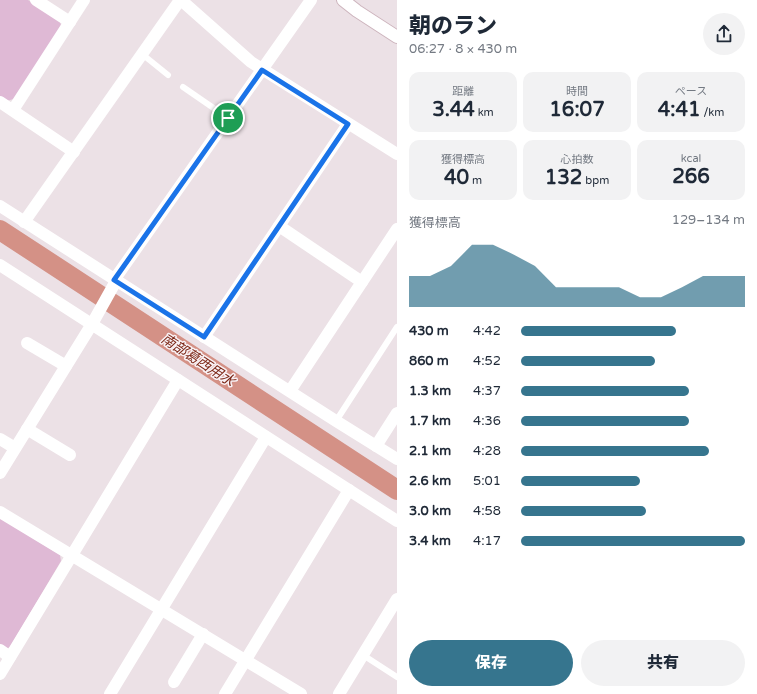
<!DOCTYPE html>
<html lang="ja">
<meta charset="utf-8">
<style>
:root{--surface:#fff;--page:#f2f2f3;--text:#1f2937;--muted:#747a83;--accent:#36758e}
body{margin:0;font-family:"Varela Round","Noto Sans JP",sans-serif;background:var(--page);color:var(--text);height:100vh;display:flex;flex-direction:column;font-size:15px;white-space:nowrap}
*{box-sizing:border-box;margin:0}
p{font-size:13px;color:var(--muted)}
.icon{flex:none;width:22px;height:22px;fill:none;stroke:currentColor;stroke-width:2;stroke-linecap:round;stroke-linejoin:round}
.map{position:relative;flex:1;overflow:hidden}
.side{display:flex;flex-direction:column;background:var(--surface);width:360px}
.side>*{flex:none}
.pin{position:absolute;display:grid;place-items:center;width:34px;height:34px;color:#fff;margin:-17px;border:2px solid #fff;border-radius:50%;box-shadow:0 1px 4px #0007}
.round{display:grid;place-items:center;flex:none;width:42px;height:42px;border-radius:21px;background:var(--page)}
.overview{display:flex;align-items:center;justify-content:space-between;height:68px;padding:0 12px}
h1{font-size:22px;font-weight:800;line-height:30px}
.stats{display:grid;grid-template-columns:repeat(3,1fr);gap:6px;height:68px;padding:4px 12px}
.stats div{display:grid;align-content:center;border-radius:10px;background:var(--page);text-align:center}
.stats b{font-size:20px;font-weight:800}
.stats small{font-size:11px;font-weight:400}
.stats p{font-size:11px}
.chart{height:112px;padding:8px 12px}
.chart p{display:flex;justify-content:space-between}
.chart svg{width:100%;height:72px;margin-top:4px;fill:var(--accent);opacity:.7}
.button{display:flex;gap:8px;margin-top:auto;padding:8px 12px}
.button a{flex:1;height:46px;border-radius:24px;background:var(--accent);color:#fff;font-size:16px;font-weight:800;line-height:46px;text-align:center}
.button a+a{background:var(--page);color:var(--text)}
ul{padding:0 12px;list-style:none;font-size:13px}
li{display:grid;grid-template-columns:64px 48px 1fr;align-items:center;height:30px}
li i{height:10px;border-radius:5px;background:var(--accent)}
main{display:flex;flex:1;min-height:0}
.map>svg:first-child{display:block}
.green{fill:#dfb9d5}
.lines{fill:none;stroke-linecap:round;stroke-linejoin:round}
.river{stroke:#d49186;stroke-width:20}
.secondary-casing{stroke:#cdb4bd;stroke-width:14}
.lane{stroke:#fff;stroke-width:6}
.street{stroke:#fff;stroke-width:12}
.secondary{stroke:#fff;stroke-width:12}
.route-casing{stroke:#fff;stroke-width:8}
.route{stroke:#1a73e8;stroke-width:5}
.labels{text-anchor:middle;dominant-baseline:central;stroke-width:3;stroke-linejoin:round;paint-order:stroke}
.water-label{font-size:14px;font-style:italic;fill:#7d2817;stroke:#f9f2f5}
</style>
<main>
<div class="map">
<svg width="397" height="694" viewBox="0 0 397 694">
<rect width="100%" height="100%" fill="#ece1e6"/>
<g class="green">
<polygon points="0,0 28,0 60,21 61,26 14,99 6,101 0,97"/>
<polygon points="0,518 60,555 61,561 10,647 6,649 0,645"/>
</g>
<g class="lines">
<polyline class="river" points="0,230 397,490"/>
<g class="secondary-casing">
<polyline id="secondary" points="343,0 357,11 397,37"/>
</g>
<g class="lane">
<polyline points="142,54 168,75"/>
<polyline points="183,87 228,118"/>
<polyline points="336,421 397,327"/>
<polyline points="363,655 397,677"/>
</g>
<g class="street">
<polyline points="36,0 70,22"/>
<polyline points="181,0 251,62 397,154"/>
<polyline points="0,102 74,152"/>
<polyline points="13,110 84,0"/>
<polyline points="0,206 336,421 397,459"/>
<polyline points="24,222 180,0"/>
<polyline points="279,226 362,282"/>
<polyline points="0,265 397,521"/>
<polyline points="114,280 311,0"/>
<polyline points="204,337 348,124"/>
<polyline points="27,343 66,366"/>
<polyline points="290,391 397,229"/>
<polyline points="27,429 70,455"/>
<polyline points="0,439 15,448"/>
<polyline points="376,446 397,413"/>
<polyline points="0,473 92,324 116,281"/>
<polyline points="0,512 301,694"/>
<polyline points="0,650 10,657"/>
<polyline points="0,674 178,380"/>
<polyline points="174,682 203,634"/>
<polyline points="110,694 266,437"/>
<polyline points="225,694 349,490"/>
<polyline points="339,694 397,599"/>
</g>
<use href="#secondary" class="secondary"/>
</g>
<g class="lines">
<g class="route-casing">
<polygon id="route" points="262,70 348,124 204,337 114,280"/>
</g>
<use href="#route" class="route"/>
</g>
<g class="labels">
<g class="water-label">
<text transform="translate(198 360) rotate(33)">南部葛西用水</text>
</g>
</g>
</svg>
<div class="pin" style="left:228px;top:118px;background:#1e9e55"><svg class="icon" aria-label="arrive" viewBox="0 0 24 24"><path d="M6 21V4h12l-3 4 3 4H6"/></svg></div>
</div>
<section class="side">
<div class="overview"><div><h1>朝のラン</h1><p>06:27 · 8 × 430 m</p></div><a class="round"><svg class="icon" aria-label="share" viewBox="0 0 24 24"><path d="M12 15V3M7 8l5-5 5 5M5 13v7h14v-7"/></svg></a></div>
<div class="stats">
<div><p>距離</p><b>3.44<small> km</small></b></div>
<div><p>時間</p><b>16:07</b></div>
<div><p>ペース</p><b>4:41<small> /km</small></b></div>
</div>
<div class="stats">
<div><p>獲得標高</p><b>40<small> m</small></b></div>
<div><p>心拍数</p><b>132<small> bpm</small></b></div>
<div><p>kcal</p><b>266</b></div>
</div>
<div class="chart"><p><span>獲得標高</span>129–134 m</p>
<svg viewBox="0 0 160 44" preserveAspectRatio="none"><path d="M0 44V25L10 25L20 19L30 6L40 6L50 12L60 19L70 32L80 32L90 32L100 32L110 38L120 38L130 32L140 25L150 25L160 25V44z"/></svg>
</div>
<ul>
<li><b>430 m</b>4:42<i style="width:69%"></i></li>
<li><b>860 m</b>4:52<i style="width:60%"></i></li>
<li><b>1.3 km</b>4:37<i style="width:75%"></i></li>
<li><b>1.7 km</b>4:36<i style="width:75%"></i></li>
<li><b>2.1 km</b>4:28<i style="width:84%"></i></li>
<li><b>2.6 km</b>5:01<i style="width:53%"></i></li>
<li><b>3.0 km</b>4:58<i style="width:56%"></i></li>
<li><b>3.4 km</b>4:17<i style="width:100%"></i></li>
</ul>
<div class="button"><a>保存</a><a>共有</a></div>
</section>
</main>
